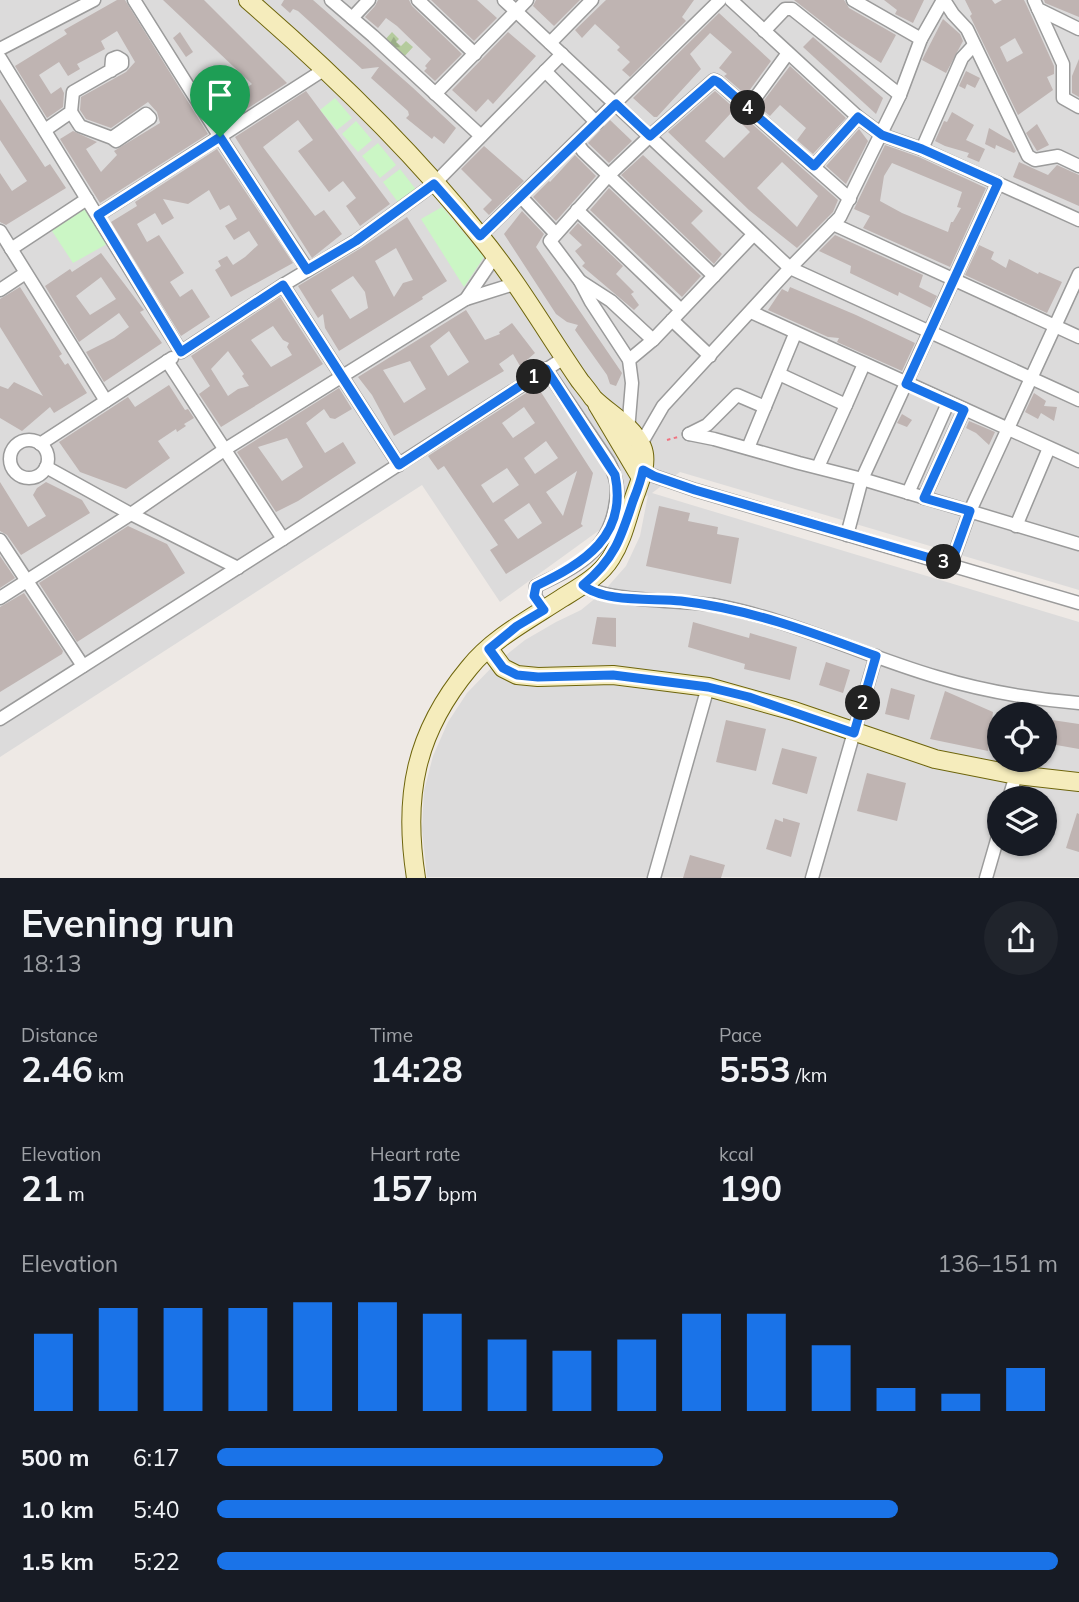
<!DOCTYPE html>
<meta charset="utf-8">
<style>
:root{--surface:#171b24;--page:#20242c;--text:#f1f3f6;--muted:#9ea1a6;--accent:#1a73e8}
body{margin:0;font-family:Mulish,sans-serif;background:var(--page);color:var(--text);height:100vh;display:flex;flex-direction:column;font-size:26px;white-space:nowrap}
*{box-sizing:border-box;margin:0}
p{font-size:23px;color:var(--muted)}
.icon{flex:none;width:38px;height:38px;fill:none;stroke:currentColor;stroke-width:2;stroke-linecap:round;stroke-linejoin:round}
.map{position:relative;height:878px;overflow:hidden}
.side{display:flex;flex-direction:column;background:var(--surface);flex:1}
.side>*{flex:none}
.controls{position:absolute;left:987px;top:702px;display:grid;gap:14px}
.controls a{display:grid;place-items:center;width:70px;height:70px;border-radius:50%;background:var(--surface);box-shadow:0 2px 5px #0004;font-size:35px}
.pin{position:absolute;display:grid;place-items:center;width:60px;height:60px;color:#fff;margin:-72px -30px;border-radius:50% 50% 50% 0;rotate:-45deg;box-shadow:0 0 7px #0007}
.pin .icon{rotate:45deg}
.km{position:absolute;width:35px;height:35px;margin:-18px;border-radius:50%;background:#222;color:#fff;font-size:19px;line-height:35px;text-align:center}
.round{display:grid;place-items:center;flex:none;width:74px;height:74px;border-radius:37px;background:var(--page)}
.head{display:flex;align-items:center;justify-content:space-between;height:119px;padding:0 21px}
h1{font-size:38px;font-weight:700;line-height:52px}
.stats{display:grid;grid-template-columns:repeat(3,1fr);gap:10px;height:119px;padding:7px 21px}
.stats div{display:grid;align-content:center}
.stats b{font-size:35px;font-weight:700}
.stats small{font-size:19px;font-weight:400}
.stats p{font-size:19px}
.chart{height:196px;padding:14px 21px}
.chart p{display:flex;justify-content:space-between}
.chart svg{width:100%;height:126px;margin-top:7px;stroke:var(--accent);stroke-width:6}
ul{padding:0 21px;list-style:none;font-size:23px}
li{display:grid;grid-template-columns:112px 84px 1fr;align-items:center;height:52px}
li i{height:18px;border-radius:9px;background:var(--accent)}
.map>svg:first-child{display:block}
.residential{fill:#dcdbdb;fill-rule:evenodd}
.forest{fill:url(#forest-firs)}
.park{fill:#cbf6c5}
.building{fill:#bfb4b2;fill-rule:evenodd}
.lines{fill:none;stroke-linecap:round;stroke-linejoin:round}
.street-casing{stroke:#9b9b9b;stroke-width:15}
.secondary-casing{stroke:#6e650c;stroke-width:20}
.path{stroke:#f07481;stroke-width:2;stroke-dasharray:3.5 3.5;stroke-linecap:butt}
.street{stroke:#fff;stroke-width:12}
.secondary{stroke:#f5ecbc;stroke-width:18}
.route-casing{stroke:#fff;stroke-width:14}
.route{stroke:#1a73e8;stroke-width:9}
</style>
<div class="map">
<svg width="1079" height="878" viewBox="0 0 1079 878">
<defs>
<pattern id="forest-firs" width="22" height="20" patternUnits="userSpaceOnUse" patternTransform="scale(1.75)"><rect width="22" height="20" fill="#b4cb9d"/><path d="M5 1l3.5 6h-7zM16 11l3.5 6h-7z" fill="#9aae87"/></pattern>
</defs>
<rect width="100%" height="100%" fill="#eee9e5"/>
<path class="residential" d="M0 0H1079V590L680 472 652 493 1079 622V877H427L422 829 424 791 433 756 448 722 467 693 495 664 525 640 556 622 581 610 603 592 626 566 640 536 648 495 500 602 422 485 0 757ZM999 714H1045V760H999ZM999 798H1045V844H999Z"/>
<polygon class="forest" points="392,32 399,39 396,42 401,46 406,41 413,47 402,59 383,42"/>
<g class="park">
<polygon points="335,98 352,118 337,130 320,110"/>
<polygon points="356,121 372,140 358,152 342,134"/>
<polygon points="378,143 396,165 380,178 362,156"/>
<polygon points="400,169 418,192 400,205 383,182"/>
<polygon points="442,207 484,257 464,287 421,219"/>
<polygon points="85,208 107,244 73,263 50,228"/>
</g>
<g class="building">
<polygon points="117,0 125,0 208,134 100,203 60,139 73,131 97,142 86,149 101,172 117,155 114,151 160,123 157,112 148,102 111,128 86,119 80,110 81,97 126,72 135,62 117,31 101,41 105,49 77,64 80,69 68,76 59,62 39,75 51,94 61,87 64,93 63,107 47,118 15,66 67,34 64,30"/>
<polygon points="163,0 204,0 287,83 225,123 207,93 222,80 236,95 252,84"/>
<polygon points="284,0 313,0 412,87 456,128 444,144 434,136 432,139 406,118 409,115 408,111 371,78 379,67 362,69 298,11 293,9 290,13 281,5"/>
<polygon points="378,0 409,0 412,6 462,54 435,81 424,71 427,68 425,66 431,59 397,26 386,18 378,28 365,17 375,6"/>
<polygon points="431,0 477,0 497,18 474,41"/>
<polygon points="536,0 580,0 554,26 533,6"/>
<polygon points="606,0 694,0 682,17 686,21 630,77 622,70 630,62 617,50 620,47 595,24 582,38 575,30"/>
<polygon points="794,0 844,0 849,8 896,35 881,63 840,36"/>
<polygon points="884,0 924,0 913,23 895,14 897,10"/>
<path d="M965 0H992L995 4 1002 0H1024L1027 6 1054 66V74L1047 77 1053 90 1018 115 970 16 972 14ZM1015 38 1023 53 1007 62 1000 47Z"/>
<polygon points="1044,0 1079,0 1079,17 1045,3"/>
<polygon points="719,13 771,61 746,95 724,76 727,74 719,68 732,52 710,33 690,54 701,69 657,117 654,117 633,98"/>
<polygon points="943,19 960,34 963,41 946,73 922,60"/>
<polygon points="180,32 193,52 186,57 173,38"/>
<polygon points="508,32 536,56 493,104 488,99 476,112 452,90"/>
<polygon points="813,37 883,98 876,114 803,47"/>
<polygon points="1079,59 1079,97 1072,93 1072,76"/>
<polygon points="790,66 846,118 813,154 797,140 806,128 780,105 770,116 759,107"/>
<polygon points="966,71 980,78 975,88 967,84 965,89 959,86"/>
<polygon points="306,91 390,204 360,226 346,206 356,198 343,181 329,192 298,151 313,140 298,120 263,147 315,216 324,210 342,234 312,258 235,137"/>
<path d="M715 91 838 200 833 212 797 248 749 210 668 132ZM731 113 750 132 724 158 705 141ZM782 162 818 196 797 227 757 188Z"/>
<polygon points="0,99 45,167 50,164 66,188 6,225 0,222 0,173 12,191 27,181 0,140"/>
<polygon points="952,112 974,125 966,140 985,149 979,162 967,157 969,153 945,146 935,141 944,121 947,122"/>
<polygon points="610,120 632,141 609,163 588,143"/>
<polygon points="1037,124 1049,145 1037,151 1026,133"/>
<polygon points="989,128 1011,141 1016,151 1014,153 996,145 995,149 985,144"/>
<polygon points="859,129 868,141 846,184 826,166"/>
<path d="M885 145 919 157 986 188 950 267 863 228 870 216 854 209ZM892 163 962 192 957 207 961 208 953 222H951L948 232 902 213 880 201 884 176Z"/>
<polygon points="484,146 524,181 489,215 483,209 492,200 461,169"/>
<polygon points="217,149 293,263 231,297 215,270 221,266 218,261 227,256 233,265 245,257 258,245 249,231 234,240 225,226 237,219 229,205 220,210 209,190 188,204 163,199 174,218 162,225 155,213 137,224 147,242 159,235 184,273 170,282 180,297 192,289 210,317 181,336 111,222 137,206 135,202"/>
<polygon points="575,155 596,176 556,221 533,197 549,181 550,182"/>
<polygon points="643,155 703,211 691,223 722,254 714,264 621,175"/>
<polygon points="1019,162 1048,175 1057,165 1079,175 1079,206 1013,177"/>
<polygon points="609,188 701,276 682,297 590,210"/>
<polygon points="522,211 544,234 536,247 622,373 616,386 610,384 607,375 575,330 578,325 567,322 556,314 504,234"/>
<path d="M407 217 447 281 422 297 423 299 339 351 325 328 323 314 318 318 298 286 361 248ZM396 248 413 280 403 283 394 297 375 261ZM353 276 365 292 368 308 350 319 331 290Z"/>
<polygon points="578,223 623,266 616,274 634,292 631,294 639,305 634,310 582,266 585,263 575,251 582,245 569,233"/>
<polygon points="835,235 923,275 919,287 937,296 931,308 899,292 898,296 850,273 851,266 819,251"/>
<polygon points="979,245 994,252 991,259 1006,268 1009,259 1038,274 1039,272 1062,282 1047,313 965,275"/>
<path d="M101 253 144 310 140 312 162 343 104 382 86 352 114 338 129 327 119 313 79 342 45 286 70 269 72 272ZM101 277 116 299 90 315 76 296Z"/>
<polygon points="20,287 62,354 59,356 65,365 68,363 87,393 54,413 50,407 22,431 0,418 0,386 8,389 14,382 43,396 0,327 0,299"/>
<polygon points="790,287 856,315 915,343 902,371 837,342 839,338 828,337 768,310 782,289 788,292"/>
<path d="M280 297 323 364 221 427 199 394 210 386 191 356ZM273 326 283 340 289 343 287 347 292 355 271 367 251 340ZM228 351 244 374 242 376 249 386 238 389 228 396 211 369Z"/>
<path d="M466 310 485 340 500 334 499 332 512 323 535 353 520 366 513 354 499 364 504 371 394 436 372 395 358 377ZM449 331 469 362 448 376 430 346ZM410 361 426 389 404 403 383 370Z"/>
<polygon points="169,385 185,410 188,409 194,418 184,424 186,426 177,432 176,429 158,441 170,458 126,489 80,472 59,442 128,397 135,407"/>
<path d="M537 386 593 473 581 524 583 526 506 574 490 550 498 545 444 466 438 470 428 456ZM524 407 535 423 513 438 502 423ZM546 441 558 458 535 474 524 458ZM507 468 519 485 493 503 481 485ZM577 471 563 516 546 492ZM529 503 542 523 518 539 504 520Z"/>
<path d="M339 388 352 409 335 419 330 418 324 409 306 423 325 453 343 442 356 463 298 501 276 512 237 452ZM287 438 303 467 282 481 258 447Z"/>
<polygon points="1034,393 1046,401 1044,406 1057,407 1054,421 1041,413 1038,419 1025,412"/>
<polygon points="902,414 912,420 907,427 897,423"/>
<polygon points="969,421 995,432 989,445 976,433 966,428"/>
<polygon points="0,482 28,527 46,516 33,495 37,488 46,482 82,500 90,513 21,555 7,535 0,531"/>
<polygon points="659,506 690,513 688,521 718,527 717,534 739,538 731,584 646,566"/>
<polygon points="128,526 167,544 185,573 77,642 39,583"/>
<polygon points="0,556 15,578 0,588"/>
<polygon points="24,593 63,651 62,654 0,692 0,607"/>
<polygon points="597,617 616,618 616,647 592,644"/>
<polygon points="693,622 749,638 750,633 797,647 790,680 744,669 745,664 688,647"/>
<polygon points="826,662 850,670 843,693 819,685"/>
<polygon points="891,688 915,695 909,720 885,714"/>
<polygon points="945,691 993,712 988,751 930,739"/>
<polygon points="1045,719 1079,724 1079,749 1045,743"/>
<polygon points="726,720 766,729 756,771 716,762"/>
<polygon points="782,748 817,757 807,794 772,784"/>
<polygon points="867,773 906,783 897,821 857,811"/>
<polygon points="1077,813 1079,814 1079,852 1066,848"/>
<polygon points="783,818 800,823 791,857 766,849 775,819 783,822"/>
<polygon points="690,855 725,865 721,878 683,878"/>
</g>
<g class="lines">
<g class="street-casing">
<g id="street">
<polyline points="134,0 220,137 307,269"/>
<polyline points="331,0 373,36 481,136"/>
<polyline points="418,0 475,54"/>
<polyline points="504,0 790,268 1079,400"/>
<polyline points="731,0 858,117 882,135 922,149 1079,220"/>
<polyline points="853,0 921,39"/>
<polyline points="944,0 953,14 967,29 1028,156 1035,160 1058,156 1079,166"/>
<polyline points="1034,0 1038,9 1079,29"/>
<polyline points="1038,9 1063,64 1063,98 1079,107"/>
<polyline points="352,18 369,0"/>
<polyline points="764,31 785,9 792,9 900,95"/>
<polyline points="550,43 592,0"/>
<polyline points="0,49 94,0"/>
<polyline points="0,58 181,352 283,285 356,241 434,184 562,54"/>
<polyline points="545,71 597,123"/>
<polyline points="435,94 527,0"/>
<polyline points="748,108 788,53"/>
<polyline points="71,112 80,126 112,138 146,114 150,118 116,141 112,138"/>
<polyline points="45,130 71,112 73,92 122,64 122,60 117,57 112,59 111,71"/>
<polyline points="577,143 583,151 714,276"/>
<polyline points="922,149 962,58 974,45"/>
<polyline points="814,166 858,117"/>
<polyline points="521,197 555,233"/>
<polyline points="577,210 681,310"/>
<polyline points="98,215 325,69"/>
<polyline points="833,224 1079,337"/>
<polyline points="0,231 106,401"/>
<polyline points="480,236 720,0"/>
<polyline points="11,249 87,199"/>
<polyline points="580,281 611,301 653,340"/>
<polyline points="283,285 399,465"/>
<polyline points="0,290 24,274"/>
<polyline points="466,299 514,284"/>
<polyline points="751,312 1079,461"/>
<polyline points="672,320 710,356"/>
<polyline points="629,360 653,340 753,235"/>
<polyline points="167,361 283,539 564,358"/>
<polyline points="779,374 846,405 818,467"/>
<polyline points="846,405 864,364"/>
<polyline points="628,431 632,383 629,360 591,302 580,281 550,241 608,176 650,136 714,80 718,82 850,199"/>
<polyline points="689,434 714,439 799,463 862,479 1079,544"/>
<polyline points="689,434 707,425 737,395 765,407"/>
<circle cx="29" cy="459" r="19"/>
<polyline points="40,444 172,358"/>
<polyline points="748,448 795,334"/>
<polyline points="638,449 663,406 790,268 840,217 900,95 921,39 943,0"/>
<polyline points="46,467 131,514 238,568"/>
<polyline points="638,468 654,476 695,490 1079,603"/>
<polyline points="908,493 948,403"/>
<polyline points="924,498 964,410"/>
<polyline points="1016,526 1049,448"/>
<polyline points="847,535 862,479 998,183"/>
<polyline points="0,540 83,666"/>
<polyline points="951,564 970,511 1079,274"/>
<path d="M583 585C603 602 682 600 713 605 791 619 861 655 937 677 983 691 1031 699 1079 703"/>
<polyline points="0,598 131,514 224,450 466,299 495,256"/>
<path d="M544 610 535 596 536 586C574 568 607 553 615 508 619 489 617 477 608 461L546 369"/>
<polyline points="0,719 283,539"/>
<polyline points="1009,798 1016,775"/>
<polyline points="654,878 708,687"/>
<polyline points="812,878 876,656"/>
<polyline points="986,878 999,833"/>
</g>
</g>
<g class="secondary-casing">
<g id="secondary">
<path d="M248 0C331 72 412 150 480 236 517 281 547 333 580 381 584 386 589 392 593 398 609 414 632 425 642 447 649 463 639 483 634 498 627 518 623 539 611 558 600 576 580 587 562 598 530 619 493 638 469 668 415 733 403 796 416 878"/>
<polyline points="597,404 641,478"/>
<polyline points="489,649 503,668 517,675 538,677 613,675 708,687 794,711 935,759 1016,775 1079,782"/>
</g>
</g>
<polyline class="path" points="667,440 678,437"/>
<use href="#street" class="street"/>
<use href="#secondary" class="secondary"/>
</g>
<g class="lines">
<g class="route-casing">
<path id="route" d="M714 80 718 82 814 166 858 117 882 135 922 149 998 183 906 384 964 410 924 498 970 511 951 564 695 490 654 476 643 470C641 481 637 491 633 501 621 538 614 560 583 585 603 603 654 598 681 601 750 609 811 632 876 656L854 733 749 697 708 687 613 675 538 677 517 675 503 668 489 649 517 626 544 610 534 596 536 586C584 563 628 536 615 475L546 369 399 465 283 285 181 352 98 215 220 137 307 270 356 241 434 184 480 236 616 104 650 136Z"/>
</g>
<use href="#route" class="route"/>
</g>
</svg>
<div class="controls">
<a><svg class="icon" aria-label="locate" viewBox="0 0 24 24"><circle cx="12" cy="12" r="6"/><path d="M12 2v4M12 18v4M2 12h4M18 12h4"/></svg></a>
<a><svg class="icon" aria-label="layers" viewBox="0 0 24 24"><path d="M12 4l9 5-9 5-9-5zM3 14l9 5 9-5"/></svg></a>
</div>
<div class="pin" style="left:220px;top:137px;background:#1e9e55"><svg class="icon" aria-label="arrive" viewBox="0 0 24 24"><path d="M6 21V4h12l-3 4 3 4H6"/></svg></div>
<b class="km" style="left:534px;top:377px">1</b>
<b class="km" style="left:863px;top:703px">2</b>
<b class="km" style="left:944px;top:562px">3</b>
<b class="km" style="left:748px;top:108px">4</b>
</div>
<section class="side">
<div class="head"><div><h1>Evening run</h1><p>18:13</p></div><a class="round"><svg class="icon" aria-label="share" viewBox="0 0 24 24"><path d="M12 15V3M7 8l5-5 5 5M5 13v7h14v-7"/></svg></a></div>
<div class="stats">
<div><p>Distance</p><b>2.46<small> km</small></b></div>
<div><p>Time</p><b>14:28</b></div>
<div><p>Pace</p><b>5:53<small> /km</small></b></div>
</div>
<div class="stats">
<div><p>Elevation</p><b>21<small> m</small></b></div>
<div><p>Heart rate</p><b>157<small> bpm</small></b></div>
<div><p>kcal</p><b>190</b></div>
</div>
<div class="chart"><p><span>Elevation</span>136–151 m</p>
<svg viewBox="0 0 160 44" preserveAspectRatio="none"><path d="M5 44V17M15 44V8M25 44V8M35 44V8M45 44V6M55 44V6M65 44V10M75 44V19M85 44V23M95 44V19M105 44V10M115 44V10M125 44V21M135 44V36M145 44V38M155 44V29"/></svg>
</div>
<ul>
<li><b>500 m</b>6:17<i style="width:53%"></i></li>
<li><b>1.0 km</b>5:40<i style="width:81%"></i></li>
<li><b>1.5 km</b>5:22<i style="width:100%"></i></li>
</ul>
</section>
